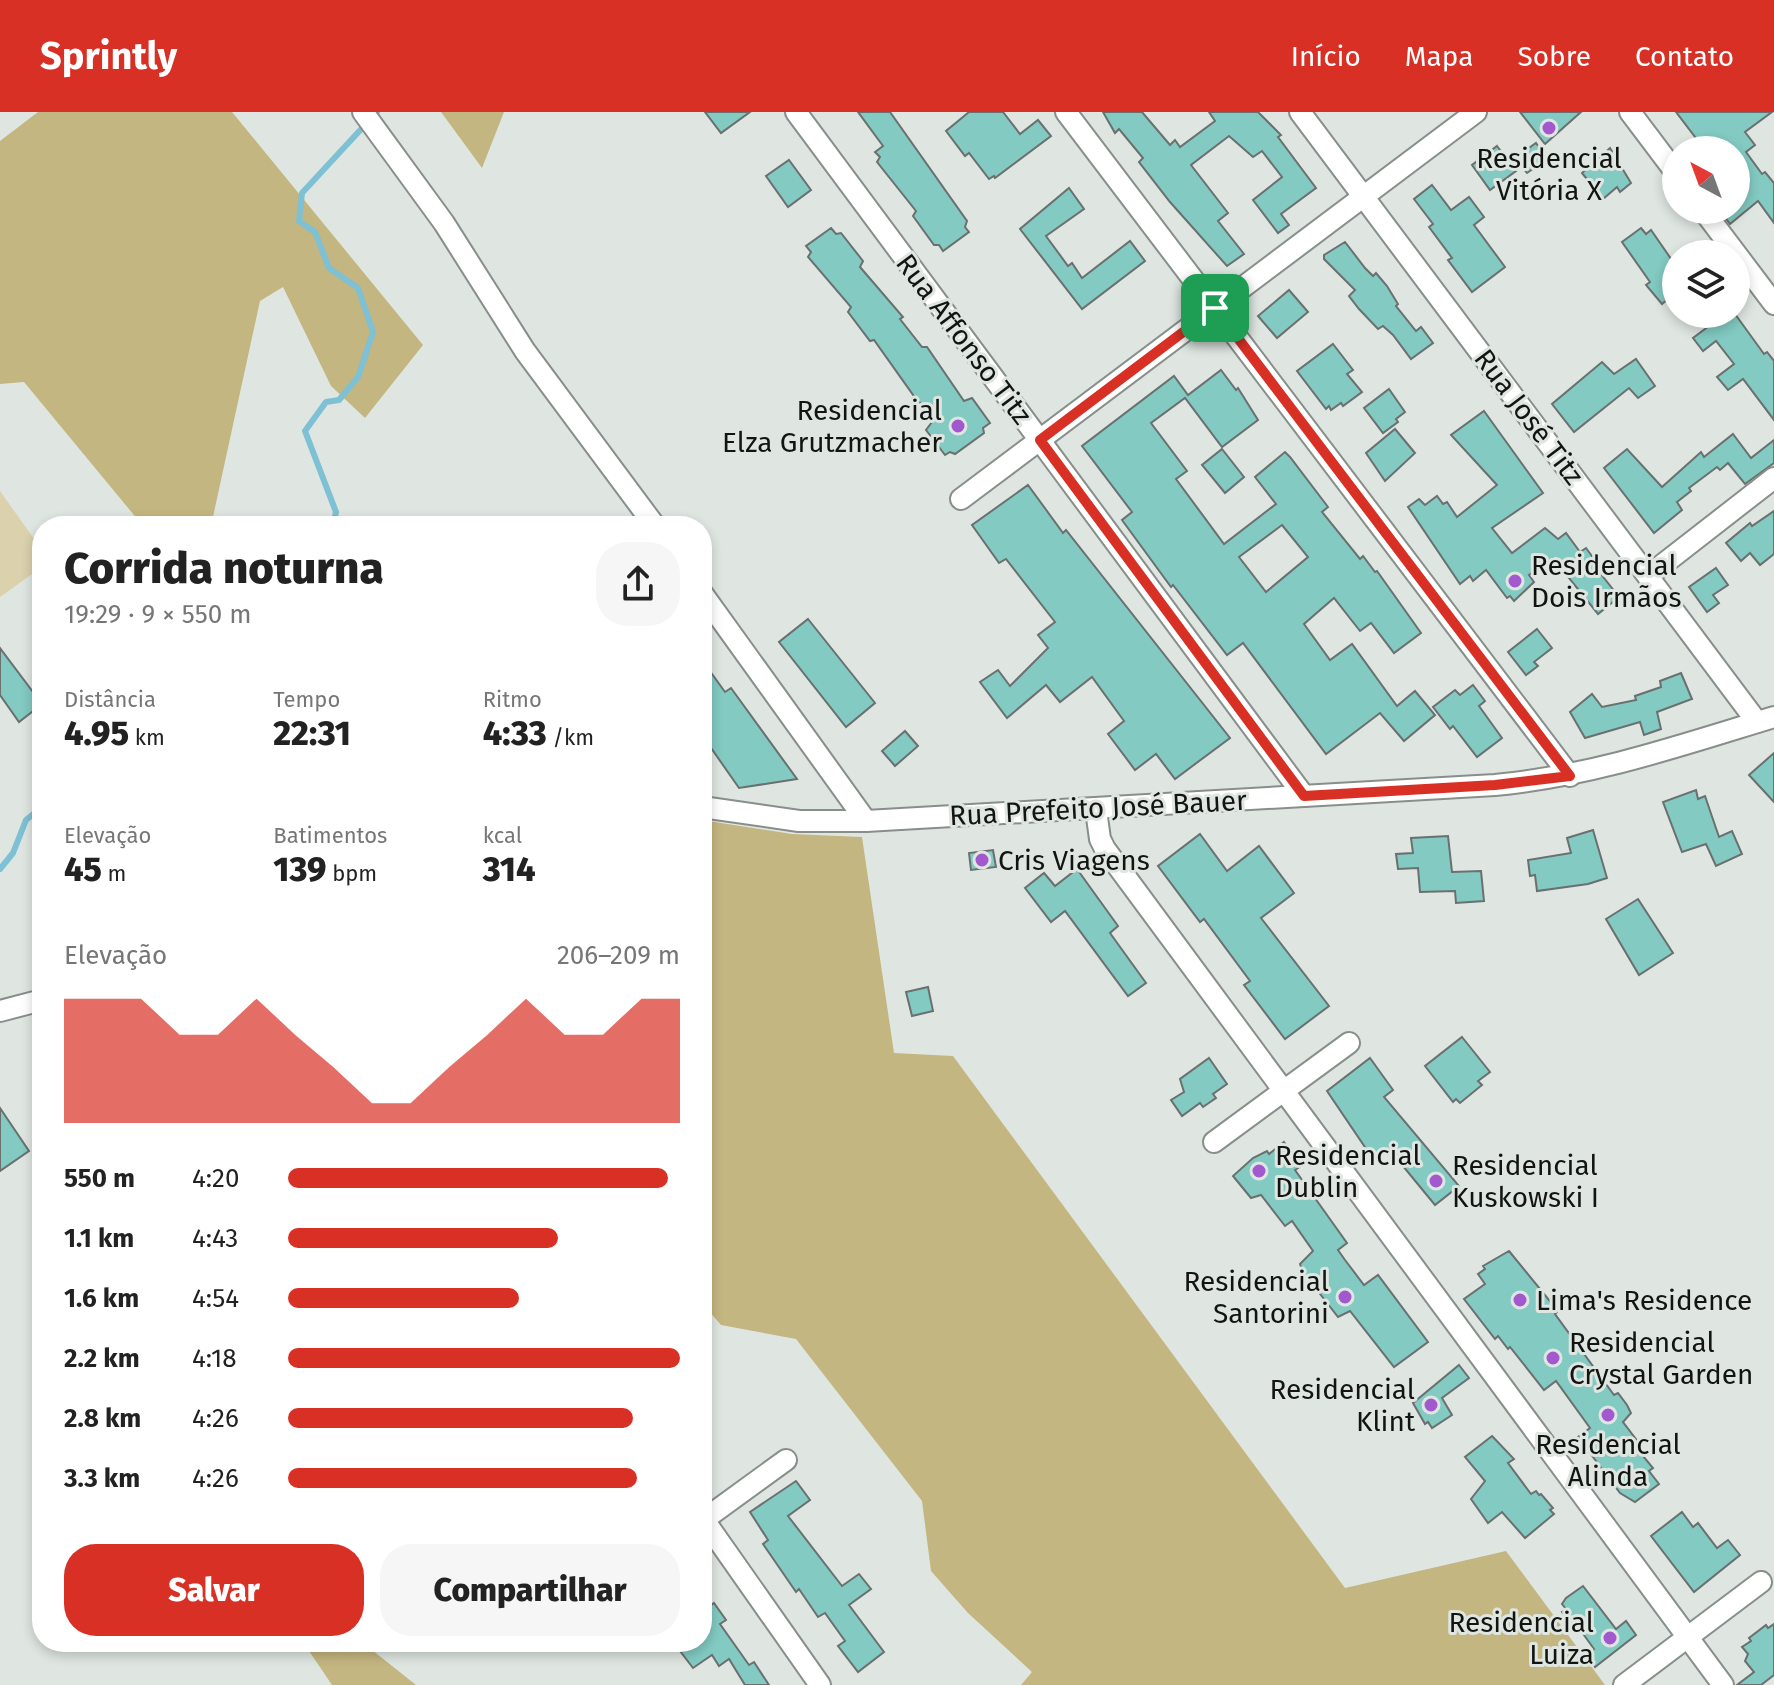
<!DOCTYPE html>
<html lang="pt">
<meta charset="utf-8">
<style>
:root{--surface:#fff;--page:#f6f6f6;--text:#222;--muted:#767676;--accent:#d93025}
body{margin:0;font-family:"Fira Sans",sans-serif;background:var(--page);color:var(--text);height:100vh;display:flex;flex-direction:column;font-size:30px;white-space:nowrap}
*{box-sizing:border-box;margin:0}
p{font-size:26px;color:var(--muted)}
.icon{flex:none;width:44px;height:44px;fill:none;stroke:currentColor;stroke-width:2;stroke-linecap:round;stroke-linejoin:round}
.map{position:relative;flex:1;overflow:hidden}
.sheet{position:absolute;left:32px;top:404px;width:680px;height:1136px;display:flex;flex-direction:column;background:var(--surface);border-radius:32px;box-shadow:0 4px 12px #0003}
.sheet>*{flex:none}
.needle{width:52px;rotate:319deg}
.fabs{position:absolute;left:1662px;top:24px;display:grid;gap:16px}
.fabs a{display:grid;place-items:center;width:88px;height:88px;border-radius:50%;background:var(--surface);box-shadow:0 4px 12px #0003;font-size:40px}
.pin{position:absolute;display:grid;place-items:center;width:68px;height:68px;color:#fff;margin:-34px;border-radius:16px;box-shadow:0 4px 12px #0006}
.round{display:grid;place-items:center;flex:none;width:84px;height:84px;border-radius:32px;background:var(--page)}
.overview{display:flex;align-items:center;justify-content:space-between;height:136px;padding:0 32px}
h1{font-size:44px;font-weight:800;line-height:60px}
.metrics{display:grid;grid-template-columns:repeat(3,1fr);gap:12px;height:136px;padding:8px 32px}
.metrics div{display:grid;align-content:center}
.metrics b{font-size:34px;font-weight:800}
.metrics small{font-size:22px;font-weight:400}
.metrics p{font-size:22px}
.chart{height:224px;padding:16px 32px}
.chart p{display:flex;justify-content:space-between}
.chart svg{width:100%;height:144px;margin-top:8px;fill:var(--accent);opacity:.7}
.cta{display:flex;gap:16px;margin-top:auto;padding:16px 32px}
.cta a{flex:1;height:92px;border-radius:32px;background:var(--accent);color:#fff;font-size:32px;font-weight:800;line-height:92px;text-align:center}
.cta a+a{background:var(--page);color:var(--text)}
ul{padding:0 32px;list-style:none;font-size:26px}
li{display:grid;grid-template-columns:128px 96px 1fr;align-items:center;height:60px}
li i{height:20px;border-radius:10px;background:var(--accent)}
header{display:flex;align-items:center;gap:48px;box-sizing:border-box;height:112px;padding:0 40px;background:var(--accent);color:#fff}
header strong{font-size:38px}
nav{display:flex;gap:44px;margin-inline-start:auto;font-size:28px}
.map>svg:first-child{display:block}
.green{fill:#dbd1ac}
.forest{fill:#c4b680}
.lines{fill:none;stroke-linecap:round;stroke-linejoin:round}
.stream{stroke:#7ec0d4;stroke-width:6}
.building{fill:#82cac2;stroke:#69706f;stroke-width:2;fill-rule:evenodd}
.minor-casing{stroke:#888e8a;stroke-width:24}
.minor{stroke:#fff;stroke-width:20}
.route-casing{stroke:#fff;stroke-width:16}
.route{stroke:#d93025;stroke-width:10}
.poi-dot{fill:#a159cd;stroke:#dfe6e1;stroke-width:3}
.labels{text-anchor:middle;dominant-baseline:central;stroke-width:6;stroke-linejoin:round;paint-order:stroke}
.poi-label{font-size:28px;fill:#121412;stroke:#dfe6e1;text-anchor:start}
.street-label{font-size:28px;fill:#121412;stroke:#dfe6e1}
</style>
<header>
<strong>Sprintly</strong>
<nav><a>Início</a><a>Mapa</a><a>Sobre</a><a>Contato</a></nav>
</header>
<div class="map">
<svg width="1774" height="1573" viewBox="0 0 1774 1573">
<rect width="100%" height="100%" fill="#dfe6e1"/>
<polygon class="green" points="0,379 42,438 42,455 0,485"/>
<g class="forest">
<polygon points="38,0 232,0 423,233 365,306 331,274 283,175 260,189 211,414 143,414 24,270 0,272 0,29"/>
<polygon points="441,0 504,0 482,56"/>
<polygon points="702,708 792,722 862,725 894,941 953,944 1345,1476 1506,1439 1605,1573 1021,1573 1032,1560 968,1501 931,1459 922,1389 796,1227 721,1213 702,1191"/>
<polygon points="303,1530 362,1530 416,1573 332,1573"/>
</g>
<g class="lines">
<g class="stream">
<polyline points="333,414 336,400 305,319 326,290 339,288 358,265 373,220 358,176 329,156 315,120 299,109 302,81 377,0"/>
<polyline points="0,757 13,741 26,708 42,695"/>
</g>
</g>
<g class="building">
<polygon points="705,0 750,0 721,21"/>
<polygon points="858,0 890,0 967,109 965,115 969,120 943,139 939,133 934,133 913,104 916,99 877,50 880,45 875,40 883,34"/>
<polygon points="969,0 1003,0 1020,22 1038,8 1051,24 995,66 994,64 989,67 969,41 965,44 946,19"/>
<polygon points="1103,0 1142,0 1170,33 1175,28 1180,35 1215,9 1209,0 1258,0 1281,23 1278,25 1316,76 1281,102 1289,113 1278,121 1253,88 1282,65 1262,39 1253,45 1229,24 1191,53 1228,101 1218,109 1244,142 1227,154 1170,90 1139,50 1143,46 1119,17 1115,21"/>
<polygon points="1520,0 1581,0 1545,32"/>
<polygon points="1676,0 1772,0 1745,20 1755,33 1746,40 1762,62 1765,60 1774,71 1774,111 1758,89 1730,112 1722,101 1726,98 1736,98 1736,89 1744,82 1736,72 1736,38 1705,38"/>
<polygon points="1536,31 1547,47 1527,61 1515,46"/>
<polygon points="1497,34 1516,59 1490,78 1472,53"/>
<polygon points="1610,36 1631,71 1620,80 1617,75 1603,87 1582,61"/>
<polygon points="789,48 811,78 788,95 766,64"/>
<polygon points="1432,73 1451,98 1469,85 1484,105 1474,113 1505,155 1472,180 1448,148 1452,146 1429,115 1433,112 1414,87"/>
<polygon points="1069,76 1084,97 1046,124 1068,154 1072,151 1082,166 1130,129 1145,149 1082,197 1020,117"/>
<polygon points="831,116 836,122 841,121 863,149 860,155 903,205 900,207 922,235 927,235 964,289 972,286 990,311 983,316 984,321 955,342 950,340 945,343 926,318 935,306 916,287 874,228 870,229 848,200 851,195 808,145 811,140 806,134"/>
<polygon points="1641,116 1646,122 1651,118 1676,154 1676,180 1662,192 1646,173 1650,170 1622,130"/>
<polygon points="1345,130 1365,156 1373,164 1376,161 1387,174 1398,192 1396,194 1416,219 1421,215 1433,231 1411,247 1393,223 1383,214 1378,217 1359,197 1349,184 1355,178 1324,147 1324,143"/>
<polygon points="1289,178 1308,200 1277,226 1258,204"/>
<polygon points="1725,202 1735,202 1764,242 1767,240 1774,249 1774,308 1743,267 1728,278 1717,265 1734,252 1716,229 1703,239 1693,226"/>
<polygon points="1333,232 1353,258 1347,262 1362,280 1343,294 1341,291 1331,298 1329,294 1326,297 1297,259"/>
<polygon points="1636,247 1655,274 1638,286 1629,276 1574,320 1552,292 1602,250 1614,262"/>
<path d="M1221 258 1236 278 1238 276 1258 308 1222 335 1185 286 1151 311 1187 359 1176 367 1224 432 1276 392 1255 365 1285 340 1290 345 1328 395 1322 400 1360 447 1363 444 1375 460 1377 459 1421 521 1394 541 1371 511 1360 519 1334 486 1304 512 1330 548 1352 532 1397 594 1415 579 1435 603 1404 629 1380 601 1326 642 1243 531 1227 543 1173 473 1171 475 1122 408 1132 400 1082 334 1174 264 1188 283ZM1282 413 1308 445 1266 480 1239 445Z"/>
<polygon points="1389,277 1405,300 1396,307 1398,310 1383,321 1364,296"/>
<polygon points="1484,299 1543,381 1492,416 1512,441 1545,416 1558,427 1566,421 1580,440 1586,436 1600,455 1597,457 1619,485 1598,502 1553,446 1529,463 1534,470 1514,489 1510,484 1507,486 1486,458 1473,469 1470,464 1460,472 1408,395 1419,387 1425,393 1437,384 1443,392 1447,390 1457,405 1497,373 1451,323"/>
<polygon points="1395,317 1415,341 1385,369 1366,341"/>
<polygon points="1733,322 1751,346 1774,328 1774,351 1745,372 1728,351 1720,358 1717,355 1689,376 1691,379 1677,390 1682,398 1654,421 1604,356 1627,337 1662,375 1701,340 1704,345"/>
<polygon points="1222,337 1244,365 1225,381 1202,353"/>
<polygon points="1028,373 1063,421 1066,418 1230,626 1175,667 1156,642 1135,658 1108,622 1124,609 1092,565 1060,590 1046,573 1007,606 980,570 998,558 1010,574 1048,536 1038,523 1055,510 1006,447 999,451 972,413"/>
<polygon points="1774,399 1774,442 1760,453 1750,441 1741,449 1726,431 1750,411 1752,414"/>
<polygon points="1716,456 1728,473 1713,483 1719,491 1707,500 1689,475"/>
<polygon points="808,507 875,591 846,615 779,530"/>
<polygon points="1537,517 1552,536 1534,550 1538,554 1526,563 1508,540"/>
<polygon points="0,536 42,592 19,610 0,583"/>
<polygon points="702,548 725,580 731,576 797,667 739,676 702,623"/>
<polygon points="1681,561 1692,587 1657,600 1661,617 1644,623 1640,610 1585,626 1570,600 1592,582 1602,595 1636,588 1635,584 1661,575 1660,569"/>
<polygon points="1473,573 1485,589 1479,594 1502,626 1477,645 1453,614 1450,617 1433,595 1455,578 1460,583"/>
<polygon points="905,619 918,634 895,654 882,639"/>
<polygon points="1774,641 1774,690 1749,663"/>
<polygon points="1696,678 1698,687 1705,684 1719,725 1732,719 1742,742 1716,754 1706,732 1682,740 1663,690"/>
<polygon points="1593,718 1607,766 1588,772 1537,779 1535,763 1530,764 1528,748 1571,741 1567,726"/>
<polygon points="1200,722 1227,759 1259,734 1294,781 1261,806 1329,894 1285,927 1244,873 1250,869 1204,807 1200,810 1158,754"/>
<polygon points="1448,724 1452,760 1481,759 1484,789 1456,791 1455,779 1420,780 1418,756 1398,757 1396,742 1413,741 1411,726"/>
<polygon points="993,738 996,755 971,758 969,741"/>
<polygon points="1077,757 1118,814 1110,821 1146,871 1128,884 1065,799 1051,810 1025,776 1044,761 1055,774"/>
<polygon points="1638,787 1673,841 1639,863 1606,807"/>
<polygon points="928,875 933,899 912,904 906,880"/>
<polygon points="1462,925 1490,960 1478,969 1482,973 1460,991 1456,987 1453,990 1425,954"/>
<polygon points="1209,946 1227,972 1213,982 1216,986 1203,995 1200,991 1182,1004 1171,988 1184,980 1180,967"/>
<polygon points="1370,946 1393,978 1384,985 1459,1074 1435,1093 1389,1037 1376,1044 1372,1039 1369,1041 1327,979"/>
<polygon points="0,996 29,1039 0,1059"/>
<polygon points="1284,1030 1301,1054 1295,1058 1347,1131 1338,1138 1345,1148 1364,1173 1378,1163 1428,1230 1394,1255 1350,1199 1338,1205 1303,1160 1300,1152 1313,1139 1292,1109 1285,1114 1261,1083 1251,1086 1233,1064 1253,1046 1267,1039 1269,1042"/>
<polygon points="1509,1139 1558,1199 1555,1202 1614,1283 1618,1281 1627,1293 1631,1301 1623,1310 1642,1335 1638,1338 1653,1356 1649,1359 1659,1372 1635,1390 1620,1381 1578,1325 1590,1316 1556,1269 1544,1278 1510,1235 1508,1237 1498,1224 1495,1227 1464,1187 1485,1172 1478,1162 1485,1157 1483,1154"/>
<polygon points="1459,1253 1469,1266 1442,1286 1452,1303 1432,1316 1428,1310 1425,1312 1413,1291"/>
<polygon points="1492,1324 1514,1347 1508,1351 1531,1382 1536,1379 1539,1383 1541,1382 1553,1396 1550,1398 1554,1402 1525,1426 1502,1400 1488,1411 1471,1387 1485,1369 1465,1345"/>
<polygon points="796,1369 810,1388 788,1404 842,1474 859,1462 871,1477 849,1493 884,1540 858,1560 838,1534 845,1529 825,1501 818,1505 799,1477 796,1480 763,1432 768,1428 750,1400"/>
<polygon points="1682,1400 1693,1415 1698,1411 1717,1436 1728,1428 1740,1443 1694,1480 1651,1424"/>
<polygon points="1583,1474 1616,1517 1626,1509 1636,1523 1595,1555 1586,1543 1594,1537 1576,1512 1573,1514 1562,1500 1566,1497 1562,1492 1566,1486"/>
<polygon points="714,1491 726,1508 720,1512 749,1553 754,1550 769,1573 745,1573 729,1547 719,1554 712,1543 693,1556 680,1539 692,1530 702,1530 702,1500"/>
<polygon points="1774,1512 1774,1563 1761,1573 1737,1573 1754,1560 1745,1549 1748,1542 1742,1535 1751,1529 1749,1526 1766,1513 1768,1516"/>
</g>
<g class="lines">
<g class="minor-casing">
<g id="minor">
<polyline points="363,0 444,111 525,239 655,414"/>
<polyline points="796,0 1304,684"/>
<polyline points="1066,0 1570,664"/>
<polyline points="1300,0 1757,610"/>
<polyline points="1630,0 1676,61"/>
<polyline points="1703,98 1774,192"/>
<polyline points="961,387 1476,0"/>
<polyline points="1648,464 1774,366"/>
<polyline points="702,481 866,709"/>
<path d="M702 695 799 709H866L1495 673C1592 664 1682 633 1774 605"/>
<polyline points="1096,698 1100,727 1105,737 1723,1573"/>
<polyline points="0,899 42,888"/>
<polyline points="1214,1030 1349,931"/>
<polyline points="702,1405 820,1573"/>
<polyline points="702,1409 786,1348"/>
<polyline points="1624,1573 1761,1470"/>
</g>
</g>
<use href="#minor" class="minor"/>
</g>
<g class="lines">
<g class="route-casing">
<polygon id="route" points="1215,196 1570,664 1495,673 1304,684 1040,328"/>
</g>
<use href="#route" class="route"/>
</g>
<g class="poi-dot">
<circle cx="1549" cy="16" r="8"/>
<circle cx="958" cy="314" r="8"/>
<circle cx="1515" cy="469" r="8"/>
<circle cx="982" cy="748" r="8"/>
<circle cx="1259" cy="1059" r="8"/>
<circle cx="1436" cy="1069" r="8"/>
<circle cx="1345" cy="1185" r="8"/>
<circle cx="1520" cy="1188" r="8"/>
<circle cx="1553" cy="1246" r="8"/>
<circle cx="1431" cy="1293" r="8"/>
<circle cx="1608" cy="1303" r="8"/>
<circle cx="1610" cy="1526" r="8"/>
</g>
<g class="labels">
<g class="poi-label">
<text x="1549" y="46" text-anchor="middle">Residencial<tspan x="1549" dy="32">Vitória X</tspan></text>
<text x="942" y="298" text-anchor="end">Residencial<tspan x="942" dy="32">Elza Grutzmacher</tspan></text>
<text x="1531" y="453">Residencial<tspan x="1531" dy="32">Dois Irmãos</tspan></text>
<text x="998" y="748">Cris Viagens</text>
<text x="1275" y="1043">Residencial<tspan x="1275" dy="32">Dublin</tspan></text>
<text x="1452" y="1053">Residencial<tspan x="1452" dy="32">Kuskowski I</tspan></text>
<text x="1329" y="1169" text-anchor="end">Residencial<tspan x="1329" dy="32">Santorini</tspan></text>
<text x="1536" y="1188">Lima's Residence</text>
<text x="1569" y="1230">Residencial<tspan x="1569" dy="32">Crystal Garden</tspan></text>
<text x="1415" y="1277" text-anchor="end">Residencial<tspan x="1415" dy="32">Klint</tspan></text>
<text x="1608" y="1332" text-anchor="middle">Residencial<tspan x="1608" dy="32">Alinda</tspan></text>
<text x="1594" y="1510" text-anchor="end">Residencial<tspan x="1594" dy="32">Luiza</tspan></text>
</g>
<g class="street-label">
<text transform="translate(964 227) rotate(53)">Rua Affonso Titz</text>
<text transform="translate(1529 305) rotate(53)">Rua José Titz</text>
<text transform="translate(1098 696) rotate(-3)">Rua Prefeito José Bauer</text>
</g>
</g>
</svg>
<div class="fabs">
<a><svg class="needle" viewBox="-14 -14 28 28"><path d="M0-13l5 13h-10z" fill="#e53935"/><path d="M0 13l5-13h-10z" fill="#767676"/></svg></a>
<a><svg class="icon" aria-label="layers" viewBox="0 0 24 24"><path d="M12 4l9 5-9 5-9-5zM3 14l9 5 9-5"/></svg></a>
</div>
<div class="pin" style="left:1215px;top:196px;background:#1e9e55"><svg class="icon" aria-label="arrive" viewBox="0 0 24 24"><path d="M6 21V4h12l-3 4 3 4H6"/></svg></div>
<section class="sheet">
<div class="overview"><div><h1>Corrida noturna</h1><p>19:29 · 9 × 550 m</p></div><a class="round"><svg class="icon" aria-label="share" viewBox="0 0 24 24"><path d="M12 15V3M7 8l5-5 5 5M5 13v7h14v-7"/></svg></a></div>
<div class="metrics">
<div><p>Distância</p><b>4.95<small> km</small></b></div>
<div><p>Tempo</p><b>22:31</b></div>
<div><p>Ritmo</p><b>4:33<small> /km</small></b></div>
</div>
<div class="metrics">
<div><p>Elevação</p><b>45<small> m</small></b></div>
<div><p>Batimentos</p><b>139<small> bpm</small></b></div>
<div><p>kcal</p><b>314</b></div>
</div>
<div class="chart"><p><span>Elevação</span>206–209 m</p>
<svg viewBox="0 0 160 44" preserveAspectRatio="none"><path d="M0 44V6L10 6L20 6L30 17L40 17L50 6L60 17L70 27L80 38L90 38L100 27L110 17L120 6L130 17L140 17L150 6L160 6V44z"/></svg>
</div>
<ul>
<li><b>550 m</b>4:20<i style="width:97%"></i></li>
<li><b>1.1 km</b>4:43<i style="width:69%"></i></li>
<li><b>1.6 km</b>4:54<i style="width:59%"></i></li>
<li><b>2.2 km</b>4:18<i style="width:100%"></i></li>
<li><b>2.8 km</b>4:26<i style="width:88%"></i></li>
<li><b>3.3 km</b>4:26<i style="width:89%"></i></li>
</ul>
<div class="cta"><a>Salvar</a><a>Compartilhar</a></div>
</section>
</div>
